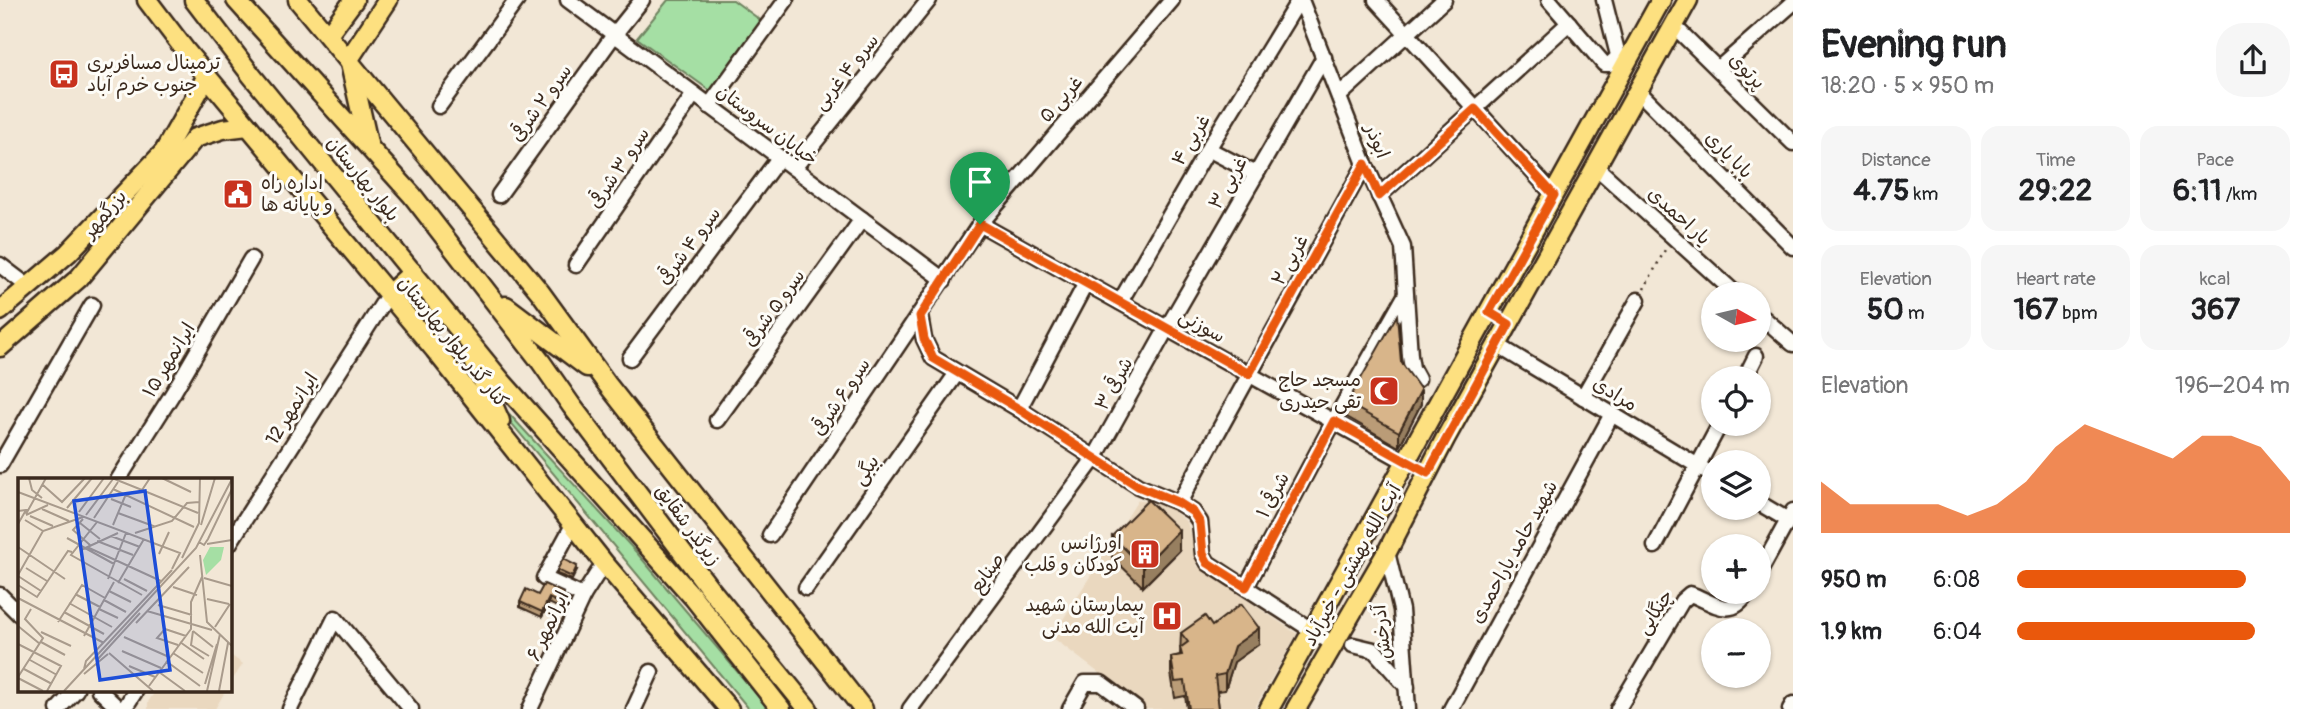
<!DOCTYPE html>
<meta charset="utf-8">
<style>
:root{--surface:#fff;--page:#f6f6f6;--text:#202124;--muted:#757577;--accent:#ea580c}
body{margin:0;font-family:Pangolin,"Playpen Sans Arabic",sans-serif;background:var(--page);color:var(--text);height:100vh;display:flex;flex-direction:column;font-size:26px;white-space:nowrap}
*{box-sizing:border-box;margin:0}
p{font-size:23px;color:var(--muted)}
.icon{flex:none;width:38px;height:38px;fill:none;stroke:currentColor;stroke-width:2;stroke-linecap:round;stroke-linejoin:round}
.map{position:relative;flex:1;overflow:hidden}
.panel{display:flex;flex-direction:column;background:var(--surface);width:525px}
.panel>*{flex:none}
.needle{width:46px;rotate:98deg}
.tools{position:absolute;left:1701px;top:282px;display:grid;gap:14px}
.tools a{display:grid;place-items:center;width:70px;height:70px;border-radius:50%;background:var(--surface);box-shadow:0 2px 5px #0004;font-size:35px}
.pin{position:absolute;display:grid;place-items:center;width:60px;height:60px;color:#fff;margin:-72px -30px;border-radius:50% 50% 50% 0;rotate:-45deg;box-shadow:0 0 7px #0007}
.pin .icon{rotate:45deg}
.round{display:grid;place-items:center;flex:none;width:74px;height:74px;border-radius:28px;background:var(--page)}
.head{display:flex;align-items:center;justify-content:space-between;height:119px;padding:0 28px}
h1{font-size:38px;font-weight:700;line-height:52px}
.metrics{display:grid;grid-template-columns:repeat(3,1fr);gap:10px;height:119px;padding:7px 28px}
.metrics div{display:grid;align-content:center;border-radius:18px;background:var(--page);text-align:center}
.metrics b{font-size:30px;font-weight:700}
.metrics small{font-size:19px;font-weight:400}
.metrics p{font-size:19px}
.chart{height:196px;padding:14px 28px}
.chart p{display:flex;justify-content:space-between}
.chart svg{width:100%;height:126px;margin-top:7px;fill:var(--accent);opacity:.7}
ul{padding:0 28px;list-style:none;font-size:23px}
li{display:grid;grid-template-columns:112px 84px 1fr;align-items:center;height:52px}
li i{height:18px;border-radius:9px;background:var(--accent)}
main{display:flex;flex:1;min-height:0}
.map>svg:first-child{display:block}
.built{fill:#ead8bf}
.green{fill:#a5dfa4;stroke:#708461;stroke-width:2}
.lines{fill:none;stroke-linecap:round;stroke-linejoin:round}
.minor-casing{stroke:#3b2a1e;stroke-width:19}
.major-casing{stroke:#3b2a1e;stroke-width:23}
.path{stroke:#3b2a1e;stroke-width:2.5;stroke-dasharray:2 5;stroke-linecap:butt}
.minor{stroke:#fdfcf7;stroke-width:14}
.major{stroke:#fde080;stroke-width:18}
.wall{fill:#ba9c77;stroke:#3b2a1e;stroke-width:2}
.shaded-wall{fill:#977f61;stroke:#3b2a1e;stroke-width:2}
.building{fill:#d8b58a;stroke:#3b2a1e;stroke-width:2}
.route-casing{stroke:#fff;stroke-width:14}
.route{stroke:#ea580c;stroke-width:9}
.labels{text-anchor:middle;dominant-baseline:central;stroke-width:6;stroke-linejoin:round;paint-order:stroke}
.poi-label{font-size:19px;fill:#3b2a1e;stroke:#fdfcf7;text-anchor:end}
.street-label{font-size:19px;fill:#3b2a1e;stroke:#fdfcf7}
.inset-road{fill:none;stroke:#a99b8c;stroke-width:2}
.view{fill:#1d4ed8;fill-opacity:0.15;stroke:#1d4ed8;stroke-width:3.5}
.inset-edge{fill:none;stroke:#3b2a1e;stroke-width:3.5}
</style>
<main>
<div class="map">
<svg width="1793" height="709" viewBox="0 0 1793 709">
<rect width="100%" height="100%" fill="#f2e7d6"/>
<filter id="ink" filterUnits="userSpaceOnUse"><feTurbulence type="fractalNoise" baseFrequency=".0143" numOctaves="2"/><feDisplacementMap in="SourceGraphic" scale="14" xChannelSelector="R" yChannelSelector="G"/><feConvolveMatrix kernelMatrix="1 2 1 2 8 2 1 2 1" color-interpolation-filters="sRGB"/></filter>
<g filter="url(#ink)">
<g class="built">
<polygon points="1138,500 1168,507 1187,522 1198,558 1197,566 1297,634 1254,709 1146,709 1052,637"/>
<polygon points="229,654 243,664 229,685"/>
<polygon points="156,690 226,690 215,709 148,709 148,702"/>
</g>
<g class="green">
<polygon points="668,0 733,0 763,22 712,92 637,38"/>
<polygon points="502,406 637,553 769,709 749,709 499,408"/>
</g>
<g class="lines">
<g class="minor-casing">
<g id="minor">
<polyline points="568,0 944,280"/>
<polyline points="1301,0 1365,164 1403,247 1410,356 1412,368 1418,379"/>
<polyline points="1376,0 1554,195"/>
<polyline points="1549,0 1604,64 1610,64 1618,57"/>
<polyline points="1604,0 1620,63"/>
<polyline points="1674,26 1793,143"/>
<polyline points="1718,69 1793,3"/>
<polyline points="1638,91 1793,247"/>
<polyline points="1339,96 1444,0"/>
<polyline points="439,106 517,0"/>
<polyline points="709,106 786,0"/>
<polyline points="1208,149 1256,174"/>
<polyline points="1596,167 1736,294"/>
<polyline points="794,168 929,0"/>
<polyline points="499,195 614,35 642,0"/>
<polyline points="1379,196 1569,23"/>
<polyline points="980,224 1406,462"/>
<polyline points="0,265 29,287"/>
<polyline points="576,265 694,94"/>
<polyline points="1120,302 1208,149 1299,0"/>
<polyline points="1759,314 1793,344"/>
<polyline points="920,316 924,339 933,358 1019,409 1138,486 1179,503 1193,512 1200,522 1203,554 1208,563 1333,644"/>
<polyline points="1497,345 1713,475"/>
<polyline points="630,358 779,158"/>
<polyline points="1745,378 1756,356"/>
<polyline points="1583,397 1638,300"/>
<polyline points="1019,409 1086,283"/>
<polyline points="717,420 862,219"/>
<polyline points="0,465 92,305"/>
<polyline points="118,480 173,393 251,259"/>
<polyline points="1179,503 1365,164"/>
<polyline points="1759,503 1788,520"/>
<polyline points="573,525 544,578 583,596"/>
<polyline points="770,535 980,224 1172,0"/>
<polyline points="229,544 388,295"/>
<polyline points="1655,546 1720,424"/>
<polyline points="1387,552 1401,610 1408,709"/>
<polyline points="1759,573 1793,511"/>
<polyline points="1246,587 1334,421 1405,296"/>
<polyline points="806,588 957,373"/>
<polyline points="0,595 19,614"/>
<polyline points="1353,645 1374,650 1407,687"/>
<polyline points="99,690 119,709"/>
<polyline points="58,709 76,690"/>
<polyline points="124,709 136,690"/>
<polyline points="290,709 335,618 411,709"/>
<polyline points="530,709 583,596 604,563"/>
<polyline points="634,709 651,672"/>
<polyline points="910,709 1094,459 1167,328 1324,57"/>
<polyline points="1070,709 1085,683 1101,683 1136,709"/>
<polyline points="1451,709 1612,414"/>
<path d="M1618 709 1682 601 1690 594C1713 602 1731 621 1748 592"/>
<polyline points="1790,709 1793,704"/>
</g>
</g>
<g class="major-casing">
<g id="major">
<polyline points="147,0 185,50 435,350 604,563 729,709"/>
<polyline points="194,0 252,76 502,382 693,597 781,709"/>
<polyline points="236,0 412,195 541,362 571,405 708,586 808,709"/>
<polyline points="298,0 540,292 607,384 863,709"/>
<polyline points="328,35 354,0"/>
<polyline points="368,143 349,59 388,0"/>
<polyline points="388,295 413,272"/>
<polyline points="506,306 587,367"/>
<polyline points="0,311 68,253 164,152 207,76"/>
<polyline points="0,347 79,278 195,138 223,129 248,126"/>
<polyline points="471,354 500,421"/>
<polyline points="1269,709 1661,0"/>
<polyline points="1296,709 1387,552 1445,439 1688,0"/>
</g>
</g>
<polyline class="path" points="1644,289 1666,248"/>
<use href="#minor" class="minor"/>
<use href="#major" class="major"/>
</g>
<g class="wall">
<polygon points="1401,362 1421,404 1399,447 1347,417 1347,403"/>
<polygon points="1112,536 1179,551 1143,587 1112,557"/>
<polygon points="557,570 577,570 572,580 557,574"/>
<polygon points="538,595 564,598 559,608 549,603 542,617 520,607 520,602"/>
<polygon points="1212,626 1259,644 1234,662 1225,690 1217,691 1219,709 1187,709 1185,696 1175,698 1171,673 1171,657 1180,655 1181,633"/>
</g>
<g class="shaded-wall">
<polygon points="1421,390 1421,404 1399,447 1399,432"/>
<polygon points="1179,530 1179,551 1143,587 1143,567"/>
<polygon points="564,593 564,598 559,608 559,603"/>
<polygon points="549,598 549,603 542,617 542,612"/>
<polygon points="1259,628 1259,644 1234,662 1225,690 1225,674 1234,646"/>
</g>
<g class="building">
<polygon points="1397,315 1401,362 1421,390 1399,432 1347,403"/>
<polygon points="1148,500 1179,530 1143,567 1112,536"/>
<polygon points="563,559 577,566 572,577 557,570"/>
<polygon points="544,584 564,593 559,603 549,598 542,612 520,602 526,589 538,595"/>
<polygon points="1241,604 1259,628 1234,646 1225,674 1215,676 1219,709 1189,709 1185,681 1175,682 1171,657 1182,655 1180,648 1188,642 1181,633 1205,616 1212,626"/>
</g>
</g>
<g class="lines" filter="url(#ink)">
<g class="route-casing">
<polygon id="route" points="1475,109 1554,195 1489,312 1509,324 1428,473 1334,421 1246,587 1208,563 1203,554 1200,523 1193,512 1179,503 1138,486 1019,409 933,358 924,339 920,316 980,224 1249,374 1365,164 1379,196"/>
</g>
<use href="#route" class="route"/>
</g>
<defs>
<g id="bus-square" transform="scale(1.575)"><rect x="-9" y="-9" width="18" height="18" rx="4" fill="#c8321e" stroke="#fdfcf7"/><path d="M-5-6H5V4H4V6H2V4H-2V6H-4V4H-5ZM-3.5-4V0h7V-4ZM-3.5 1.2v1.5H-2V1.2ZM2 1.2v1.5H3.5V1.2Z" fill="#fff"/></g>
<g id="civic-square" transform="scale(1.575)"><rect x="-9" y="-9" width="18" height="18" rx="4" fill="#c8321e" stroke="#fdfcf7"/><path d="M-.6-6.5H3V-4.5H.6V-3L4-1V1h2V6H-6V1h2V-1L-.6-3ZM-1.2 2.5V6h2.4V2.5Z" fill="#fff"/></g>
<g id="mosque-square" transform="scale(1.575)"><rect x="-9" y="-9" width="18" height="18" rx="4" fill="#c8321e" stroke="#fdfcf7"/><path d="M3.5-4.9A6 6 0 1 0 3.5 4.9A5 5 0 1 1 3.5-4.9Z" fill="#fff"/></g>
<g id="building-square" transform="scale(1.575)"><rect x="-9" y="-9" width="18" height="18" rx="4" fill="#c8321e" stroke="#fdfcf7"/><path d="M-4-6H4V6H1V3H-1V6H-4ZM-2.5-4.3h1.7v1.8h-1.7ZM.8-4.3h1.7v1.8H.8ZM-2.5-1h1.7V.8h-1.7ZM.8-1h1.7V.8H.8Z" fill="#fff"/></g>
<g id="hospital-square" transform="scale(1.575)"><rect x="-9" y="-9" width="18" height="18" rx="4" fill="#c8321e" stroke="#fdfcf7"/><path d="M-5-5h3v3.5h4V-5h3V5h-3V1.5h-4V5h-3Z" fill="#fff"/></g>
</defs>
<g fill-rule="evenodd">
<use href="#bus-square" x="64" y="74"/>
<use href="#civic-square" x="238" y="194"/>
<use href="#mosque-square" x="1384" y="391"/>
<use href="#building-square" x="1145" y="554"/>
<use href="#hospital-square" x="1167" y="616"/>
</g>
<g class="labels">
<g class="poi-label">
<text x="87" y="63" text-anchor="start">ترمینال مسافربری<tspan x="87" dy="22">جنوب خرم آباد</tspan></text>
<text x="261" y="183" text-anchor="start">اداره راه<tspan x="261" dy="22">و پایانه ها</tspan></text>
<text x="1361" y="380">مسجد حاج<tspan x="1361" dy="22">تقی حیدری</tspan></text>
<text x="1122" y="543">اورژانس<tspan x="1122" dy="22">کودکان و قلب</tspan></text>
<text x="1144" y="605">بیمارستان شهید<tspan x="1144" dy="22">آیت الله مدنی</tspan></text>
</g>
<g class="street-label">
<text transform="translate(1747 71) rotate(45)">پرتوی</text>
<text transform="translate(846 72) rotate(-51)">سرو ۴ غربی</text>
<text transform="translate(1061 99) rotate(-49)">غربی ۵</text>
<text transform="translate(541 103) rotate(-54)">سرو ۲ شرقی</text>
<text transform="translate(767 125) rotate(37)">خیابان سروستان</text>
<text transform="translate(1191 140) rotate(-59)">غربی ۴</text>
<text transform="translate(1377 141) rotate(68)">ابوذر</text>
<text transform="translate(1729 155) rotate(45)">بابا یاری</text>
<text transform="translate(619 168) rotate(-56)">سرو ۳ شرقی</text>
<text transform="translate(363 179) rotate(51)">بلوار بهارستان</text>
<text transform="translate(1228 183) rotate(-60)">غربی ۳</text>
<text transform="translate(105 214) rotate(-50)">بزرگمهر</text>
<text transform="translate(1679 216) rotate(42)">یار احمدی</text>
<text transform="translate(689 246) rotate(-53)">سرو ۴ شرقی</text>
<text transform="translate(1290 260) rotate(-61)">غربی ۲</text>
<text transform="translate(774 308) rotate(-54)">سرو ۵ شرقی</text>
<text transform="translate(1202 326) rotate(29)">سوزنی</text>
<text transform="translate(453 342) rotate(51)">کنار گذر بلوار بهارستان</text>
<text transform="translate(169 360) rotate(-59)">ایرانمهر ۱۵</text>
<text transform="translate(1114 384) rotate(-61)">شرقی ۳</text>
<text transform="translate(1615 394) rotate(31)">مرادی</text>
<text transform="translate(841 397) rotate(-56)">سرو ۶ شرقی</text>
<text transform="translate(292 409) rotate(-58)">ایرانمهر 12</text>
<text transform="translate(866 470) rotate(-55)">بیگی</text>
<text transform="translate(1273 495) rotate(-62)">شرقی ۱</text>
<text transform="translate(688 525) rotate(53)">زیرگذر شقایق</text>
<text transform="translate(1514 552) rotate(-61)">شهید حامد یاراحمدی</text>
<text transform="translate(1352 565) rotate(-61)">آیت الله بهشتی - خیرآباد</text>
<text transform="translate(987 573) rotate(-54)">صنایع</text>
<text transform="translate(1655 612) rotate(-56)">چنگایی</text>
<text transform="translate(548 626) rotate(-65)">ایرانمهر ۶</text>
<text transform="translate(1382 632) rotate(-96)">آذرخش</text>
</g>
</g>
<g transform="translate(18 478)">
<rect width="214" height="214" fill="#f2e7d6"/>
<path d="M192 69H206L203 82 188 97 185 82Z" fill="#a5dfa4"/>
<path class="inset-road" d="M11 0 14 12 24 20M94 0 124 12 132 0M144 0 173 14M25 7 44 24 67 0M95 11 176 49M124 12 180 35M0 14 162 75 154 91M93 21 113 29M49 30 74 0M24 31 51 43M0 33 8 32 0 46M61 34 86 0M100 35 138 49M8 36 28 0M8 37 30 27M68 37 95 1M12 38 35 48M76 40 100 4M65 41 55 52 72 67M7 42 25 53M79 44 53 77 124 117M62 45 82 61M95 47 108 16M183 47 197 0M117 55 154 43 169 25 181 24M93 58 122 69M49 60 96 86M79 63 115 77M181 64 186 67 190 61 214 11M189 66 214 62M0 69 47 101M69 69 143 103M63 72 100 55M141 76 151 54M182 77 189 144 214 168M164 80 181 45 182 0M8 90 29 103M0 97 25 53 65 39M0 98 23 113M186 100 214 108M90 101 108 55M106 101 129 113M100 105 126 61M0 107 19 119 50 73 54 74M155 109 179 117M91 113 113 124M57 116 82 129M0 120 86 165M189 121 211 126M86 122 108 134M51 125 94 149M140 127 174 137M81 131 100 140M129 133 194 152M46 134 86 156M40 144 64 107 87 120M118 145 171 89M0 148 22 166M197 149 212 126M175 153 173 167 191 178M175 153 195 169M23 154 53 168M66 158 96 104M106 159 151 179M23 164 47 177M162 164 186 181M0 166 43 188 29 213M160 167 139 160 147 151 168 158M104 173 143 190M91 175 135 213M155 175 185 195M12 182 39 197M79 182 122 135M148 183 182 208M111 188 137 199M6 191 34 206M66 191 68 183 154 92M141 194 167 213M66 196 90 176M0 199 25 160 7 141 13 131M0 200 25 213M187 206 199 166M131 208 173 151V124L184 99M46 213 178 70 214 1M189 213 202 156M201 213 210 165"/>
<path class="view" d="M127 13 152 192 82 202 56 23Z"/>
<rect width="214" height="214" class="inset-edge"/>
</g>
</svg>
<div class="tools">
<a><svg class="needle" viewBox="-14 -14 28 28"><path d="M0-13l5 13h-10z" fill="#e53935"/><path d="M0 13l5-13h-10z" fill="#757577"/></svg></a>
<a><svg class="icon" aria-label="locate" viewBox="0 0 24 24"><circle cx="12" cy="12" r="6"/><path d="M12 2v4M12 18v4M2 12h4M18 12h4"/></svg></a>
<a><svg class="icon" aria-label="layers" viewBox="0 0 24 24"><path d="M12 4l9 5-9 5-9-5zM3 14l9 5 9-5"/></svg></a>
<a>+</a>
<a>−</a>
</div>
<div class="pin" style="left:980px;top:224px;background:#1e9e55"><svg class="icon" aria-label="arrive" viewBox="0 0 24 24"><path d="M6 21V4h12l-3 4 3 4H6"/></svg></div>
</div>
<section class="panel">
<div class="head"><div><h1>Evening run</h1><p>18:20 · 5 × 950 m</p></div><a class="round"><svg class="icon" aria-label="share" viewBox="0 0 24 24"><path d="M12 15V3M7 8l5-5 5 5M5 13v7h14v-7"/></svg></a></div>
<div class="metrics">
<div><p>Distance</p><b>4.75<small> km</small></b></div>
<div><p>Time</p><b>29:22</b></div>
<div><p>Pace</p><b>6:11<small> /km</small></b></div>
</div>
<div class="metrics">
<div><p>Elevation</p><b>50<small> m</small></b></div>
<div><p>Heart rate</p><b>167<small> bpm</small></b></div>
<div><p>kcal</p><b>367</b></div>
</div>
<div class="chart"><p><span>Elevation</span>196–204 m</p>
<svg viewBox="0 0 160 44" preserveAspectRatio="none"><path d="M0 44V26L10 34L20 34L30 34L40 34L50 38L60 34L70 26L80 14L90 6L100 10L110 14L120 18L130 10L140 10L150 14L160 26V44z"/></svg>
</div>
<ul>
<li><b>950 m</b>6:08<i style="width:84%"></i></li>
<li><b>1.9 km</b>6:04<i style="width:87%"></i></li>
</ul>
</section>
</main>
